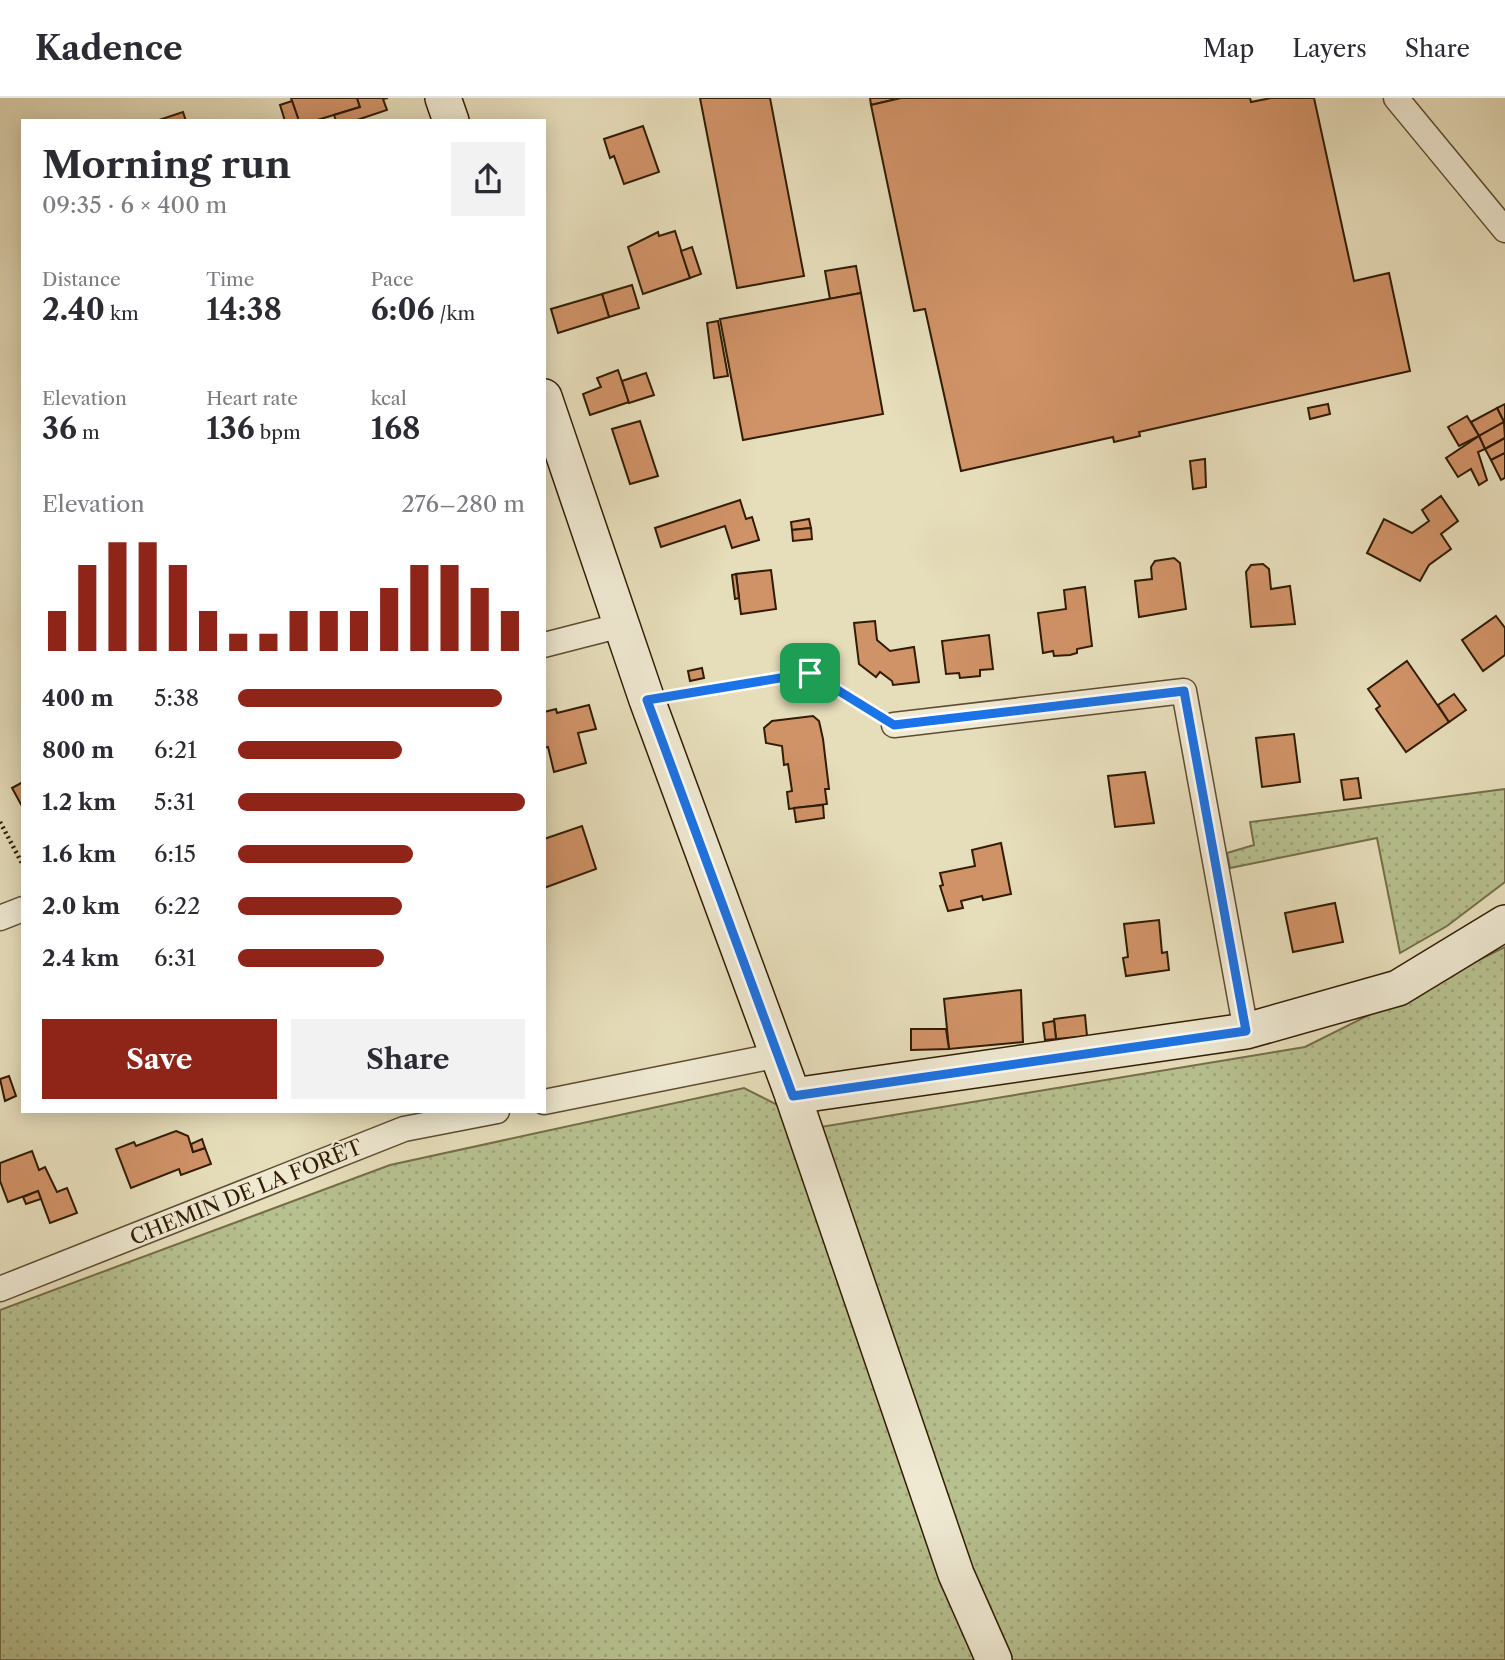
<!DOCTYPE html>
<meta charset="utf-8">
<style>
:root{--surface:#fff;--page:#f2f2f3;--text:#2b2b33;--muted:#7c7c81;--line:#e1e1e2;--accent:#8f2418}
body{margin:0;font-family:"Libre Caslon Text",serif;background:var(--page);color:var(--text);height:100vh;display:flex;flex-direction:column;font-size:26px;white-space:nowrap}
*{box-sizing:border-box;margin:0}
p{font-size:23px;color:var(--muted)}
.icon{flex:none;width:38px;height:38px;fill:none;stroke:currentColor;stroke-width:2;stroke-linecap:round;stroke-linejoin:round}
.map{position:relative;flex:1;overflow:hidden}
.side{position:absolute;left:21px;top:21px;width:525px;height:994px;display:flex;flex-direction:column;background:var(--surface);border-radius:0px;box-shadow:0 4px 18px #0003}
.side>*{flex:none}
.pin{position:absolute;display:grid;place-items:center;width:60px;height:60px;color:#fff;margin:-30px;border-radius:14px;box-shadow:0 4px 10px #0006}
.round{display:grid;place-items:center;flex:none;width:74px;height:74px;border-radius:0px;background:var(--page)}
.overview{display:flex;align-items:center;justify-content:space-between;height:119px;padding:0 21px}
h1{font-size:38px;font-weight:800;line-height:52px}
.metrics{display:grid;grid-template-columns:repeat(3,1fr);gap:10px;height:119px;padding:7px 21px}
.metrics div{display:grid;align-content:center}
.metrics b{font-size:30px;font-weight:800}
.metrics small{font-size:19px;font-weight:400}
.metrics p{font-size:19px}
.chart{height:196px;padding:14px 21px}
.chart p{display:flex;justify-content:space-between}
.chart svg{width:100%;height:126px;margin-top:7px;stroke:var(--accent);stroke-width:6}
.primary-button{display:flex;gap:14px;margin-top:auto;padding:14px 21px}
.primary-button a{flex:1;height:80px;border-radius:0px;background:var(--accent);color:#fff;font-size:28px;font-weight:800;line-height:80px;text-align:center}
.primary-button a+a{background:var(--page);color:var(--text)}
ul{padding:0 21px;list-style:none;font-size:23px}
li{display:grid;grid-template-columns:112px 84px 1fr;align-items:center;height:52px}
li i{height:18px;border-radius:9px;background:var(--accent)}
header{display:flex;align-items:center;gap:42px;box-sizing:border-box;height:98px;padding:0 35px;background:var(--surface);border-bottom:2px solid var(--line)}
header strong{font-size:33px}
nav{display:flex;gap:38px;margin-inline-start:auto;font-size:24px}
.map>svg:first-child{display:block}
.grass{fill:url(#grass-dots);stroke:#746e48;stroke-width:2}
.building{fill:#d09267;stroke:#311c02;stroke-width:2}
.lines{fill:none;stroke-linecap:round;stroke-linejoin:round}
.street-casing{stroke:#5e4c30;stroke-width:27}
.secondary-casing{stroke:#311c02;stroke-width:38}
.path{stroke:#311c02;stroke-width:4.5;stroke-dasharray:2 3.5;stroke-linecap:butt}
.street{stroke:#efe9d2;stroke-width:24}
.secondary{stroke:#efe9d2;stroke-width:35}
.route-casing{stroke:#fff;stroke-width:14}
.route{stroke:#1a73e8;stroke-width:9}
.labels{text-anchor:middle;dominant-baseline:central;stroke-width:5;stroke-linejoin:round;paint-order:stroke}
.street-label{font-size:21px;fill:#311c02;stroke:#efe9d2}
</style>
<header>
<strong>Kadence</strong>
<nav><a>Map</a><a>Layers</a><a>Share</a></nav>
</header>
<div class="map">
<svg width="1505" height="1562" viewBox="0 0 1505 1562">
<defs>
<pattern id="grass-dots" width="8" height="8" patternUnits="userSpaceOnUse" patternTransform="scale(1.75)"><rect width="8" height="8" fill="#b7c08f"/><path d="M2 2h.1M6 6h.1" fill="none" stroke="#9ea47a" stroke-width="1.8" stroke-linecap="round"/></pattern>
</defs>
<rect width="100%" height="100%" fill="#e6ddba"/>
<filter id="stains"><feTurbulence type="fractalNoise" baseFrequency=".00286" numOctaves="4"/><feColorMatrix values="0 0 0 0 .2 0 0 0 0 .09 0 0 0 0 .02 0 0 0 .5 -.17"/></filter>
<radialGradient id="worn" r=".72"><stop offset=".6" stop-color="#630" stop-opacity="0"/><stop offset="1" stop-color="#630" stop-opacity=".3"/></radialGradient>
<g class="grass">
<polygon points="1505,691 1505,784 1447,828 1400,855 1377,740 1230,770 1227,755 1254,747 1250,724"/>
<polygon points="1505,849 1505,1562 0,1562 0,1212 390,1067 744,990 821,1029 1305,949"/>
</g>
<g class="building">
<polygon points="291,0 357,0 360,9 314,23 299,23"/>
<polygon points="357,0 388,0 383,1 387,12 354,23 336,23 334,17 360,9"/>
<polygon points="700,0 770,0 804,178 737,190"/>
<polygon points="870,0 901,0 871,7"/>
<polygon points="901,0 1250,0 1251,4 1271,0 1314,0 1354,183 1389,175 1410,273 1139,334 1140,338 1114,344 1113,339 961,373 925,211 914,213 871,7"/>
<polygon points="292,3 299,23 285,23 280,7"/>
<polygon points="183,14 186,23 159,23 159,22"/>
<polygon points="643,28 659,74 624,86 614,58 610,60 604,41"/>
<polygon points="675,133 690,180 643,196 628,149 658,134 659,138"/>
<polygon points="692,149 701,176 690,180 681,153"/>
<polygon points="856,168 861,195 830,201 825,173"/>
<polygon points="632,187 639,210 609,219 602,196"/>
<polygon points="861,195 883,316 743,342 720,221"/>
<polygon points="602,196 609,219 558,235 551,211"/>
<polygon points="718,223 728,278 714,280 707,225"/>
<polygon points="618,272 629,304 590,317 583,296 601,289 597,280"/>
<polygon points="646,275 654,297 629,305 622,283"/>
<polygon points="1328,306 1330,316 1310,321 1308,310"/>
<polygon points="1505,306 1505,326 1497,310"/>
<polygon points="1497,310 1504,324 1479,338 1471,324"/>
<polygon points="1467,318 1479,338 1459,348 1448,329"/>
<polygon points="640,323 658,378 630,386 612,331"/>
<polygon points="1504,324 1505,340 1485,351 1479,338"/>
<polygon points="1479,338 1485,351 1478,354 1487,382 1479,387 1471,371 1458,379 1446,360"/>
<polygon points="1505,340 1505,355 1491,362 1485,351"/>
<polygon points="1505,355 1505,380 1501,382 1491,362"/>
<polygon points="1205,361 1206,389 1193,391 1190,363"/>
<polygon points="1441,398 1458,423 1441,436 1451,451 1429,467 1420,483 1367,455 1384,421 1412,435 1429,423 1422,412"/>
<polygon points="740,402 746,421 752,419 759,442 732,450 725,428 661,449 655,430"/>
<polygon points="809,421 811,430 792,432 791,424"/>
<polygon points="811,430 812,441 793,443 792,432"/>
<polygon points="1174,460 1180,465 1186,511 1139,519 1135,483 1152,481 1151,469 1155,463"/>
<polygon points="1263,466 1269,471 1271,491 1290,488 1295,526 1251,529 1246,474 1251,467"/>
<polygon points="771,472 776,511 741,516 736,476"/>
<polygon points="736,476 739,500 735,501 732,477"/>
<polygon points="1085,489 1092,548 1077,551 1077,555 1070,557 1054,558 1053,553 1043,555 1038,515 1066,511 1064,492"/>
<polygon points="1496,518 1505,530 1505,557 1483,573 1462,542"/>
<polygon points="875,523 877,542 890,553 914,549 919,584 893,587 892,583 880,574 876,579 859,566 854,525"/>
<polygon points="989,537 993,571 980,572 980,578 960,580 959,575 946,576 942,543"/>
<polygon points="1407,563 1449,624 1406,654 1376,611 1380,608 1368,591"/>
<polygon points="702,570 704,580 690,583 688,573"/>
<polygon points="1454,596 1466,612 1449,624 1438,607"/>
<polygon points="589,607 596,631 578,635 586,665 554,674 548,649 544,650 544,614 556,611 557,615"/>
<polygon points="813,618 819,623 823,641 829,691 825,691 827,706 789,711 787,694 792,693 788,666 784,667 782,648 766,645 764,630 772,623"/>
<polygon points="1294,636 1300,684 1262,689 1256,640"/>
<polygon points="1145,674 1154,725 1115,729 1108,678"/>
<polygon points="1358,680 1361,700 1344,702 1341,682"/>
<polygon points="23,684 23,710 12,690"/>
<polygon points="823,707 824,720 796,724 794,710"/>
<polygon points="582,728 596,771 544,790 544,741"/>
<polygon points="1001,745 1011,796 983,802 982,798 961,803 963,810 948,813 940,788 943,787 940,775 975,768 972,752"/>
<polygon points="1335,805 1343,844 1293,854 1285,815"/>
<polygon points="1159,822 1162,855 1167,854 1169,872 1126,878 1123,860 1128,859 1124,826"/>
<polygon points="1021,892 1023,944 949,951 944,901"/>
<polygon points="1085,917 1087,938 1056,941 1054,921"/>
<polygon points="1054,923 1056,941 1045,942 1043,925"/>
<polygon points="911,931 946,931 949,951 911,952"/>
<polygon points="9,978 16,998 5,1003 0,981"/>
<polygon points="176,1033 188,1038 193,1054 205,1050 211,1066 181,1077 179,1071 131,1090 116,1051 134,1044 136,1048"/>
<polygon points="202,1041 205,1050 193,1054 191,1046"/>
<polygon points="32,1053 39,1072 45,1069 57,1094 67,1090 77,1115 50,1125 38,1093 8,1104 0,1083 0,1065"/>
<polygon points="38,1093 41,1101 26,1106 23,1099"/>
</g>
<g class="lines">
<g class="street-casing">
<g id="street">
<polyline points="1396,0 1505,132"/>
<polyline points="544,547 622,527"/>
<polyline points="894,627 1184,593 1246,933"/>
<polyline points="0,820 23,811"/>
<polyline points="544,1004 779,957"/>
<polyline points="0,1191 404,1031 497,1013"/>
</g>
</g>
<g class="secondary-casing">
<g id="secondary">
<polyline points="443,0 451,23"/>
<polyline points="544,299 647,602 793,998 956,1476 994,1562"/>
<polyline points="793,998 1246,933 1398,890 1505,825"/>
</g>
</g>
<g class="path">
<polyline points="677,597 810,575 872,614"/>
<polyline points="0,724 23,767"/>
</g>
<use href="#street" class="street"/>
<use href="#secondary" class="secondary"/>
</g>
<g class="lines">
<g class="route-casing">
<polygon id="route" points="810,575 894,627 1184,593 1246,933 793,998 647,602"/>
</g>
<use href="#route" class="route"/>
</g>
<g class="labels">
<g class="street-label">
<text transform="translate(246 1094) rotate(-22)">CHEMIN DE LA FORÊT</text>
</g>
</g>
<rect width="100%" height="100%" filter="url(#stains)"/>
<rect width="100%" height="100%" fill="url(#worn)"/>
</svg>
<div class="pin" style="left:810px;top:575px;background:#1e9e55"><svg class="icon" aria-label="arrive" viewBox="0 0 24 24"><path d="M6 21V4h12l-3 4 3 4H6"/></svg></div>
<section class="side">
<div class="overview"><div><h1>Morning run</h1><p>09:35 · 6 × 400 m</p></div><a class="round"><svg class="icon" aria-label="share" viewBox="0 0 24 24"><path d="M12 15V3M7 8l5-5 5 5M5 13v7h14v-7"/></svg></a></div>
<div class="metrics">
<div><p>Distance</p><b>2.40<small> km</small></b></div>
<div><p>Time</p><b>14:38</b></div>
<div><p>Pace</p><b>6:06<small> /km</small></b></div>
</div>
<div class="metrics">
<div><p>Elevation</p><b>36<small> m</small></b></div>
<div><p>Heart rate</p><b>136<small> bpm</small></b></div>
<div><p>kcal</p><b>168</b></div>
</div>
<div class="chart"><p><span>Elevation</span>276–280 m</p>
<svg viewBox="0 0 160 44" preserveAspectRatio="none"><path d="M5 44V30M15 44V14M25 44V6M35 44V6M45 44V14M55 44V30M65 44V38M75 44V38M85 44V30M95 44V30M105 44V30M115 44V22M125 44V14M135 44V14M145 44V22M155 44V30"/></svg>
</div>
<ul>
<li><b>400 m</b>5:38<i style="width:92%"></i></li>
<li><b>800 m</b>6:21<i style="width:57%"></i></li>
<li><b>1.2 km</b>5:31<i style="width:100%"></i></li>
<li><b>1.6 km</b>6:15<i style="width:61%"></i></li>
<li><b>2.0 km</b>6:22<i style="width:57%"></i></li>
<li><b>2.4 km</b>6:31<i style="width:51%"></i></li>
</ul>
<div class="primary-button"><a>Save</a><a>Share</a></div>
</section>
</div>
